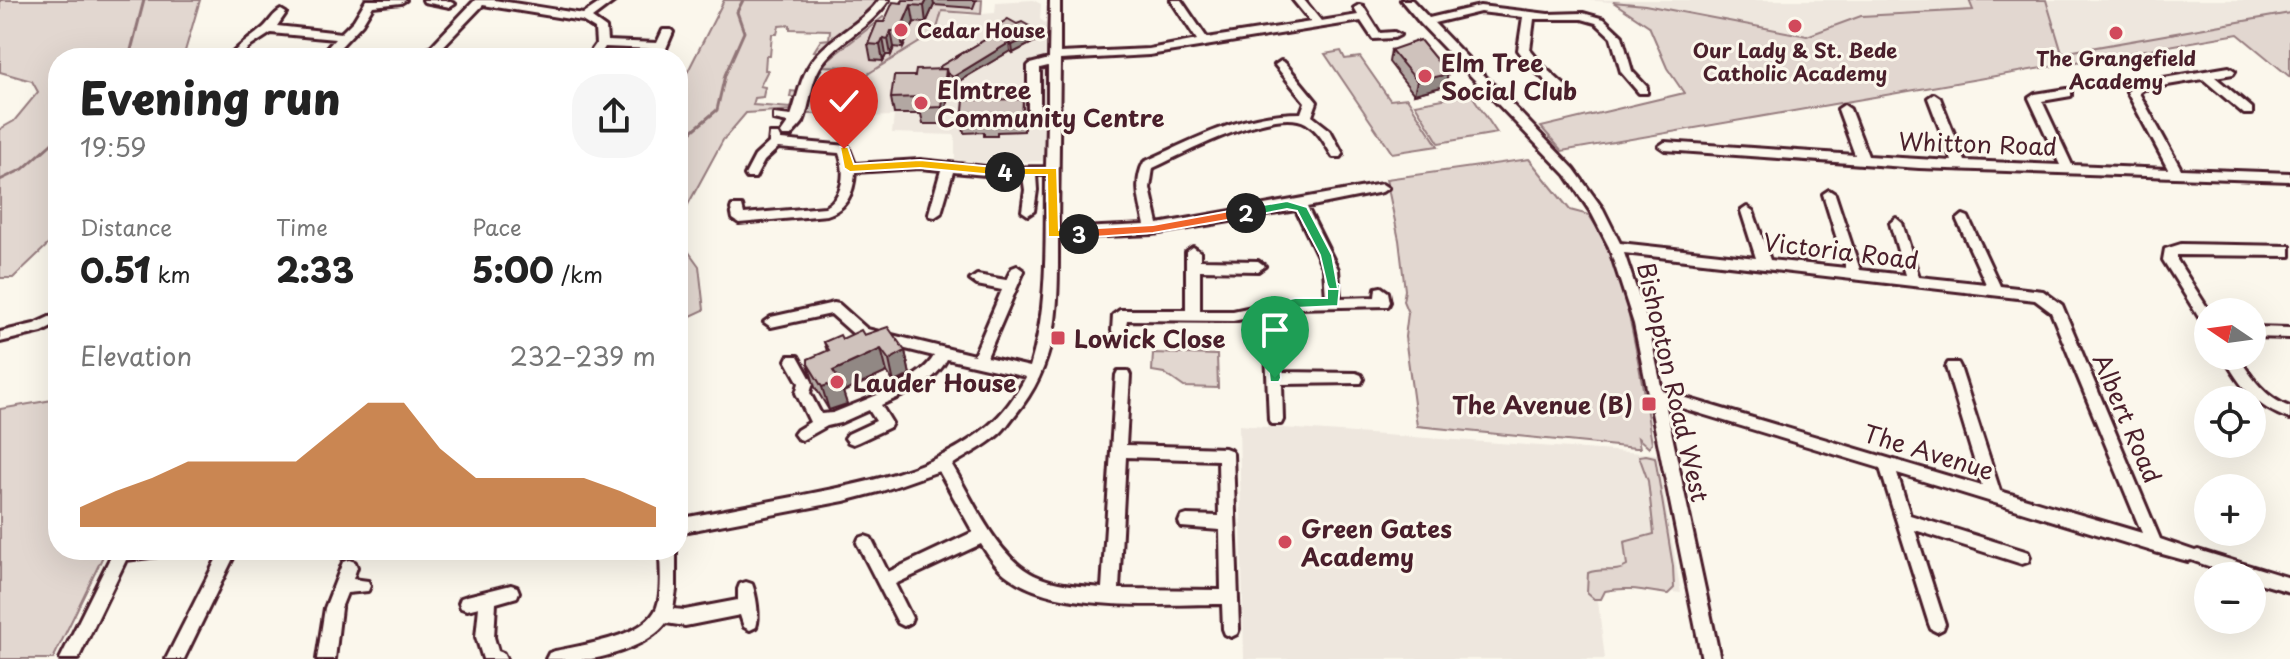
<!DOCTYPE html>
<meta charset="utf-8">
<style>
:root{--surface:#fff;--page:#f6f6f6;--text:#222;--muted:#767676;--accent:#b45309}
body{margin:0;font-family:"Playpen Sans",sans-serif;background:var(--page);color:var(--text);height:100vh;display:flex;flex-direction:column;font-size:30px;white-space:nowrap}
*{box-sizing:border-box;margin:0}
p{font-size:26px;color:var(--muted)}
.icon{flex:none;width:44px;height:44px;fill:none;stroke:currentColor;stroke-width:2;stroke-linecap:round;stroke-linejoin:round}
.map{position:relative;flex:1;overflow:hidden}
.side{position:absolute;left:48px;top:48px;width:640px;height:512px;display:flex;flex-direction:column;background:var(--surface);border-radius:32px;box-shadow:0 8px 32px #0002}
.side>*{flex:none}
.needle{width:52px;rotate:283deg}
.tools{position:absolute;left:2194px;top:298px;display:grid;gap:16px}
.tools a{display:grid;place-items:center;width:72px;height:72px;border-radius:50%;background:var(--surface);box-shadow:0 8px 32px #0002;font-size:40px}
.pin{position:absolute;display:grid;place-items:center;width:68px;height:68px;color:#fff;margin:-82px -34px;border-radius:50% 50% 50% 0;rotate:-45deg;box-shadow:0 0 8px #0007}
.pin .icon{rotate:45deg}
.km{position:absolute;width:40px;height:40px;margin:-20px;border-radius:50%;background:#222;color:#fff;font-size:22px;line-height:40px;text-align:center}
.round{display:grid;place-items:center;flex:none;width:84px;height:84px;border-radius:32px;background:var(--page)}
.summary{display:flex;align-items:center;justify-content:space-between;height:136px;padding:0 32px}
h1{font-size:44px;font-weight:800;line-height:60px}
.stats{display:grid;grid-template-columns:repeat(3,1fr);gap:12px;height:136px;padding:8px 32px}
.stats div{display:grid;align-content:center}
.stats b{font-size:34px;font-weight:800}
.stats small{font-size:22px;font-weight:400}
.stats p{font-size:22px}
.chart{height:224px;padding:16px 32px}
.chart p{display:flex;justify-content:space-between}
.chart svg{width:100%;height:144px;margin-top:8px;fill:var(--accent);opacity:.7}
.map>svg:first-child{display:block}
.built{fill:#eee7de}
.green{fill:#e2d7d0;stroke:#967b7e;stroke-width:2}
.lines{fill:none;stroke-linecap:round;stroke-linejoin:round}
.stream{stroke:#907477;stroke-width:3}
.minor-casing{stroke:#4a1f2b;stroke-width:6}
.minor{fill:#fbf7ec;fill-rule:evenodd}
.wall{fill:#b2a7a2;stroke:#4a1f2b;stroke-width:2}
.shaded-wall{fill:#918884;stroke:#4a1f2b;stroke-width:2}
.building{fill:#cfc2bc;stroke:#4a1f2b;stroke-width:2}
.split-1{fill:#22a559;stroke:#fff;stroke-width:2}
.split-2{fill:#22a559;stroke:#fff;stroke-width:2}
.split-3{fill:#f0652b;stroke:#fff;stroke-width:2}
.split-4{fill:#f5b400;stroke:#fff;stroke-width:2}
.split-5{fill:#f5b400;stroke:#fff;stroke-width:2}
.poi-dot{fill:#d1495b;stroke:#fbf7ec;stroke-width:3}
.labels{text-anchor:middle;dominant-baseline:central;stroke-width:6;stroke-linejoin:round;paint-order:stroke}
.far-poi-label{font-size:20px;font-weight:bold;fill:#4a1f2b;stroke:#fbf7ec}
.poi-label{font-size:24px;font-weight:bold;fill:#4a1f2b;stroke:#fbf7ec;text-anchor:start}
.street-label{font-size:24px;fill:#4a1f2b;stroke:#fbf7ec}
</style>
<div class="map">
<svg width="2290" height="659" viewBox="0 0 2290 659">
<rect width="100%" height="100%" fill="#fbf7ec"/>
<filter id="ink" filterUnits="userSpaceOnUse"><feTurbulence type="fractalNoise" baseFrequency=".0125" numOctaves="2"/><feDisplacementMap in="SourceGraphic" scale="16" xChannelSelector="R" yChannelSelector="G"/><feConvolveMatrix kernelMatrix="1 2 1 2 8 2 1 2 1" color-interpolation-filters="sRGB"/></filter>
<g filter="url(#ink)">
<g class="built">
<polygon points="1033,0 1041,4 1040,19 1049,26 1045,161 978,163 955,160 955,135 892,133 894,116 859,117 866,75 936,32 942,10 966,15 995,13 996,2"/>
<polygon points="1587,0 1969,0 1974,10 1861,16 1807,36 1645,5"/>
<polygon points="2047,0 2290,0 2290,13 2062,53"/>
<polygon points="1239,425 1657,454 1681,593 1596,584 1605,659 1244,659"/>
</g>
<g class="green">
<polygon points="0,0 200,0 183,58 58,58 58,235 13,278 0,278 0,129 14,121 38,92 32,81 0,72"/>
<polygon points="724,0 877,0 859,24 819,52 814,51 821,40 829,39 830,30 790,29 790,25 779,26 777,34 772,34 770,56 766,56 765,70 768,70 760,86 765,87 763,97 755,98 753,105 791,108 794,97 790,97 791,91 799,92 793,110 746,113 723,140 678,223 678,78 685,77"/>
<polygon points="976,0 982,0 981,14 942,11 936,32 866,75 859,113 806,114 810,96 819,96 818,105 832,104 832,110 859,104 860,97 852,97 854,80 862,80 863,72 851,72 851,67 820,66 883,17 896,18 886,55 891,55 894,47 903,48 914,22 926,23 930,3 972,8"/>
<polygon points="1969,0 2046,0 2062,53 2290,13 2290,77 2238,34 1562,151 1541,127 1684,93 1667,68 1649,26 1613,2 1645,5 1807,36 1861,16 1973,10"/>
<polygon points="1341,51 1345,59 1360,57 1390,100 1407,98 1438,146 1392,153 1325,54"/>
<polygon points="1471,94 1497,133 1439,143 1415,104"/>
<path d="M1529 159 1570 210 1589 215C1629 272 1640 375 1652 443L1649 448 1638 438 1640 448H1636L1417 426 1405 337 1408 313 1403 301 1405 290 1399 240 1386 179Z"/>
<polygon points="678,237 699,266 704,310 678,322"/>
<polygon points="1153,353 1217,355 1218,388 1184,387 1164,373 1152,371"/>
<polygon points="58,399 58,550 106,550 53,659 0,659 0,409"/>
<path d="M1646 455 1655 457 1673 566 1674 588 1668 594C1646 591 1627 586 1605 591L1601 599H1594L1587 593 1588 573C1601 567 1615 574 1627 566L1624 542 1654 534 1648 481 1639 456Z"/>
</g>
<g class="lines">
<g class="stream">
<polyline points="129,58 144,0"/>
<polyline points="678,143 717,110 725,75 744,32 737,12 743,0"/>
<polyline points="0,180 23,169 58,138"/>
</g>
<g class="minor-casing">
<g id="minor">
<path d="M366 0H406L401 3 373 6 362 24 330 58H318L335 39 271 33 248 48 240 58H228C239 45 250 39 263 28 270 22 273 14 281 10L286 13 277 26 341 33 354 20Z"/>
<polygon points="423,0 446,0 455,4 450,7 424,2"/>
<polygon points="475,0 494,0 583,14 604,0 616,0 592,18 606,28 607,41 657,43 663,30 671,30 673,32 662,58 650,58 654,49 605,47 598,58 586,58 596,44 595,29 582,21 483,5 432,58 420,58"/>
<path d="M879 0H889C869 29 840 39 822 64 810 81 811 104 803 122 801 125 794 132 791 136H783L781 133 788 123 774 120V114L791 116C798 97 800 78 812 61 830 36 861 25 879 0Z"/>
<path d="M1050 0H1060V53L1149 49 1197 40 1171 0H1181L1207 38 1311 22 1293 0H1304L1321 21 1358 15 1354 8 1359 5 1363 6 1380 33 1394 32 1400 35 1394 38 1373 39 1361 21 1149 55 1060 60 1058 229 1145 225C1140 203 1133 183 1144 162 1197 138 1241 113 1301 113L1305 102 1275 65 1281 61 1285 63 1317 102 1312 116 1330 130 1343 154 1341 157H1333C1325 144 1320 132 1306 123 1276 105 1183 154 1153 168L1150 188 1158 224 1382 184 1388 188 1382 192 1307 207 1338 269 1340 298 1375 297 1376 288 1381 287 1388 292 1390 302 1388 306 1295 308 1275 312 1279 327 1281 372 1356 373 1361 375 1363 379 1361 383 1282 384 1283 420 1281 424H1271L1269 420 1265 327 1262 315 1233 321 1127 320 1124 335 1119 336 1112 331 1113 315 1120 310H1186V252L1193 247 1200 252V260L1258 261 1265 266 1258 271 1200 270V311H1233L1295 298H1326L1324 269 1296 210 1153 234 1058 238C1058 305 1060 361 1015 415 1010 421 1005 429 999 434 986 446 967 455 952 465 973 500 996 556 1034 575 1054 585 1080 586 1102 588L1116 375 1118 371H1128L1130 375 1126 445 1225 448 1230 450 1233 454 1239 629 1237 634 1231 637 1225 634 1223 629 1222 604C1162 604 1059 613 1009 577 997 569 988 555 981 544L895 584 912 618 910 623 904 626 898 623 857 543 859 538 865 536 871 538 888 572 973 532 939 471 882 491 844 501 678 533V519C716 512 755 504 793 497 860 484 935 471 988 426 1003 414 1017 394 1026 377L947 359C933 385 907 393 881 405L892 423 890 427 858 442 853 444 848 442 845 438 848 434 876 421 869 410 840 423 827 426 802 440 797 438 794 434 797 430 810 422 796 393 799 383 786 360 788 356H798L813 383 810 393 821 414 833 413C861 401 920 382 934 356L857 337 831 314 771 327 764 322 771 317 834 303 839 304 867 329 974 355 1002 290 977 285 970 280 977 275 1006 280 1012 268 1017 266 1024 271 987 357 1030 367C1049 306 1045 239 1046 175H1036L1037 190 1034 211 1028 215 1022 211 1025 190 1023 176H996L953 172 941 213 935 217 930 216 929 213 941 170 920 168 855 172C854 192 847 209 827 215L739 223 733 219 731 209 732 206H742L744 214 825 207C844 196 846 172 839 153L778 148 764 161 755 178H747L745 175 755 156 769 143 770 134H778L781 140 848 146 855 164 920 160 996 168 1046 167 1047 120 1040 119 1028 109V66L1030 64 1049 59ZM1048 66V112H1047L1040 108V68ZM1126 457 1218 460 1219 516 1187 515 1181 517 1179 522 1181 527 1220 530 1221 590 1119 589Z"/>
<path d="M1401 0H1412L1429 18 1480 6 1548 14 1583 13 1604 19 1622 36 1632 71 1647 87V93H1639L1621 72 1611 37 1596 23 1582 19H1534L1530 50 1543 66 1573 93 1575 96 1569 100 1565 99 1529 65 1518 50 1523 17 1480 12 1434 23 1574 169 1603 209 1620 243 1756 258 1741 211 1747 207 1753 211 1770 260 1846 268 1823 194 1829 190 1835 194 1860 270 1905 275 1890 223 1896 218 1902 223 1919 277 1986 284 1957 220 1963 215 1968 217 2000 286 2043 291 2062 305 2160 539 2195 551 2198 550 2290 578V592L2252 581V576H2237L2191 560 2188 561 2155 552 1897 473 1910 515 2022 550 2028 552 2030 557 2028 562 2022 564 1915 530 1945 624 1943 629 1937 632 1931 629 1929 624 1880 468 1665 403 1720 659H1702L1634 324 1609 247 1592 214 1566 175 1421 24ZM1624 253 2035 300 2051 312 2142 533 2000 491 1960 367 1958 363H1948L1946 367 1982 486 1662 391 1648 324Z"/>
<polygon points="2229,67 2235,71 2233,74 2215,77 2252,108 2252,114 2244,114 2203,79 2144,89 2139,93 2181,169 2290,173 2290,181 1919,168 1665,150 1659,146 1665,142 1855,155 1838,109 1844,105 1850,109 1868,156 1952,161 1928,98 1934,94 1940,98 1965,161 2060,165 2029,98 2035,94 2067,89 2071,90 2071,96 2042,101 2072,165 2168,169 2127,92 2140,82"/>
<polygon points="2181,244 2290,246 2290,256 2177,255 2177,260 2210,312 2208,312 2208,325 2203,324 2163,260 2165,249"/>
<polygon points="58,313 58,324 42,332 0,342 0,332 34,324"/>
<polygon points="2252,327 2290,328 2290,338 2252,337"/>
<path d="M2223 356H2238C2251 377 2265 398 2290 407V419C2255 407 2241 387 2223 356Z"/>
<polygon points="114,550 168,550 166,555 126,560 78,659 60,659"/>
<polygon points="221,550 237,550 184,659 166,659"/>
<path d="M660 550H676V590L673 609 685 610 738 600V589L740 584 746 582 752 584C756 594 760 617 756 627L750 630 744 627 740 615 685 626 666 623C651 643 615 655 591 659 577 659 561 659 546 659L549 653 555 651C583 645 645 637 657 607 663 590 660 568 660 550Z"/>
<polygon points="349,560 355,562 357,567 353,579 368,581 370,586 368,591 347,593 341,608 335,659 317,659 325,608 343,562"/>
<polygon points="511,585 517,587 519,592 517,597 496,603 494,637 498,651 503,653 506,659 483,659 476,637 479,607 467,610 461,608 459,603 461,598 467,596"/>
</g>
</g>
<use href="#minor" class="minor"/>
</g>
<g class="wall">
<polygon points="903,0 976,0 973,8 934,5 926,23 914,22 903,48 894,47 891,55 886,55 883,61 871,60 868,44"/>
<polygon points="1017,24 1040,32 1040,39 1013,53 1010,51 954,84 948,80 949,86 944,124 923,124 921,114 894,114 891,98 915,76 939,69 939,67 998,32 997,26"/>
<polygon points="1391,50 1445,86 1414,94 1389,62"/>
<polygon points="1023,99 1024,131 997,132 997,136 984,136 984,132 964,133 962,120"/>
<polygon points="864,335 905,351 910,375 894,383 887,372 843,392 847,404 829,410 815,387 808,364 827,351 824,342"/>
</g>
<g class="shaded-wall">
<polygon points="927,0 933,0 934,5 926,23 924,6"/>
<polygon points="911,5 914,22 903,48 900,31"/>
<polygon points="891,31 894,47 891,55 888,39"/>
<polygon points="1040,32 1040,39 1013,53 1012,45"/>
<polygon points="883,38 886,55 883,61 880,45"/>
<polygon points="1009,43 1010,51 954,84 953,77"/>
<polygon points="946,69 949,86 944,124 942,107"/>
<polygon points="1448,74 1445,86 1414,94 1417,81"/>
<polygon points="881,349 887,372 843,392 847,404 829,410 822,387 833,371"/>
<polygon points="905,351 910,375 894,383 889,360"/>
</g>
<g class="building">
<polygon points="903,0 927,0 924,6 911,5 900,31 891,31 888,39 883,38 880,45 868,44 877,22 884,22 893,2 902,3"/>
<polygon points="1008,19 1017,24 1022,22 1040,32 1012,45 1009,43 953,77 947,73 946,69 942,69 939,67 1003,29 997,26"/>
<polygon points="1420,40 1448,74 1417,81 1391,50"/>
<polygon points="946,69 942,107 920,108 921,97 891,98 894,76 915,76 916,70"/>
<polygon points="1023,99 1022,118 996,119 996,123 983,123 983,119 962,120 964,100"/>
<polygon points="888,327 905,351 889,360 881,349 833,371 840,381 822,387 808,364 808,359 829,350 824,342 840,335 842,339 861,330 864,335"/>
</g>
</g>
<polygon class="split-1" points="1333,281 1340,285 1338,306 1295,308 1274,312 1281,378 1279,382 1270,382 1262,305 1295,298 1327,298 1327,285"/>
<polygon class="split-2" points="1287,201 1307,207 1332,255 1338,289 1329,289 1327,285 1320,255 1297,211 1287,209 1246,217 1240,213 1246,208"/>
<polygon class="split-3" points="1246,208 1250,210 1250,216 1153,233 1079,238 1073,234 1079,229 1153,225"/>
<polygon class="split-4" points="1005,168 1057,168 1059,230 1083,231 1083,237 1048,237 1047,175 1000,175 999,172"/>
<polygon class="split-5" points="840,147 848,147 854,164 920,160 1005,168 1010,172 1005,176 920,168 850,172 844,168"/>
<g class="poi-dot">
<circle cx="1795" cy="26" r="8"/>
<circle cx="901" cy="30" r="8"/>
<circle cx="2116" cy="33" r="8"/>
<circle cx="1425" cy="76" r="8"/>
<circle cx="921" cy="103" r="8"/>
<rect x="1050" y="330" width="16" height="16" rx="4"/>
<circle cx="837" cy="382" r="8"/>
<rect x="1641" y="396" width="16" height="16" rx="4"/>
<circle cx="1285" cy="542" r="8"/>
</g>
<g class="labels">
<g class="far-poi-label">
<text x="917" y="30" text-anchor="start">Cedar House</text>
<text x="1795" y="50">Our Lady &amp; St. Bede<tspan x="1795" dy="23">Catholic Academy</tspan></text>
<text x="2116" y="58">The Grangefield<tspan x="2116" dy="23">Academy</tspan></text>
</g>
<g class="poi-label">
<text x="1441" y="62">Elm Tree<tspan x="1441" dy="28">Social Club</tspan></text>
<text x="937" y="89">Elmtree<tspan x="937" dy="28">Community Centre</tspan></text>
<text x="1074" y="338">Lowick Close</text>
<text x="853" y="382">Lauder House</text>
<text x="1633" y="404" text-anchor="end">The Avenue (B)</text>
<text x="1301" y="528">Green Gates<tspan x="1301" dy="28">Academy</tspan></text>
</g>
<g class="street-label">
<text transform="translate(1978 143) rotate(2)">Whitton Road</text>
<text transform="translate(1841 250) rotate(7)">Victoria Road</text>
<text transform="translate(1674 382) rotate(77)">Bishopton Road West</text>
<text transform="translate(2128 418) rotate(67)">Albert Road</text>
<text transform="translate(1929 451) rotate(17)">The Avenue</text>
</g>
</g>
</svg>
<div class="tools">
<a><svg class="needle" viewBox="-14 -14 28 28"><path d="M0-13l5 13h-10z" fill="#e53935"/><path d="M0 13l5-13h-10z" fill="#767676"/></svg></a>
<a><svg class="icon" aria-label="locate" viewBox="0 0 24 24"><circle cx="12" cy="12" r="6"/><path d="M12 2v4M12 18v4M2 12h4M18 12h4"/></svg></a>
<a>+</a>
<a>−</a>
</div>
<div class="pin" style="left:1275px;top:378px;background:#1e9e55"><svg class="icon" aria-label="arrive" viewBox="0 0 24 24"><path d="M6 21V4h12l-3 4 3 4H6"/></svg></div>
<div class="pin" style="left:844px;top:149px;background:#d93025"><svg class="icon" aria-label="check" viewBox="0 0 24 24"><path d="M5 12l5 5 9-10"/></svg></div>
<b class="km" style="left:1246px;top:213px">2</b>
<b class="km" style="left:1079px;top:234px">3</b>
<b class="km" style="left:1005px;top:172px">4</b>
<section class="side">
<div class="summary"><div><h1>Evening run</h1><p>19:59</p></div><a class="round"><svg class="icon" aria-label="share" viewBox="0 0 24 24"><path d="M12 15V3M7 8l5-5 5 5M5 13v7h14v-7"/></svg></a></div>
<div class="stats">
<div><p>Distance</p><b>0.51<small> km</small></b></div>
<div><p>Time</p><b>2:33</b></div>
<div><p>Pace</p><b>5:00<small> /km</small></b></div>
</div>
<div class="chart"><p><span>Elevation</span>232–239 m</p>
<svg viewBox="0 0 160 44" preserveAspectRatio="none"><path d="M0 44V38L10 33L20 29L30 24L40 24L50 24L60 24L70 15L80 6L90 6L100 20L110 29L120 29L130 29L140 29L150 33L160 38V44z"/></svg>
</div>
</section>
</div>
